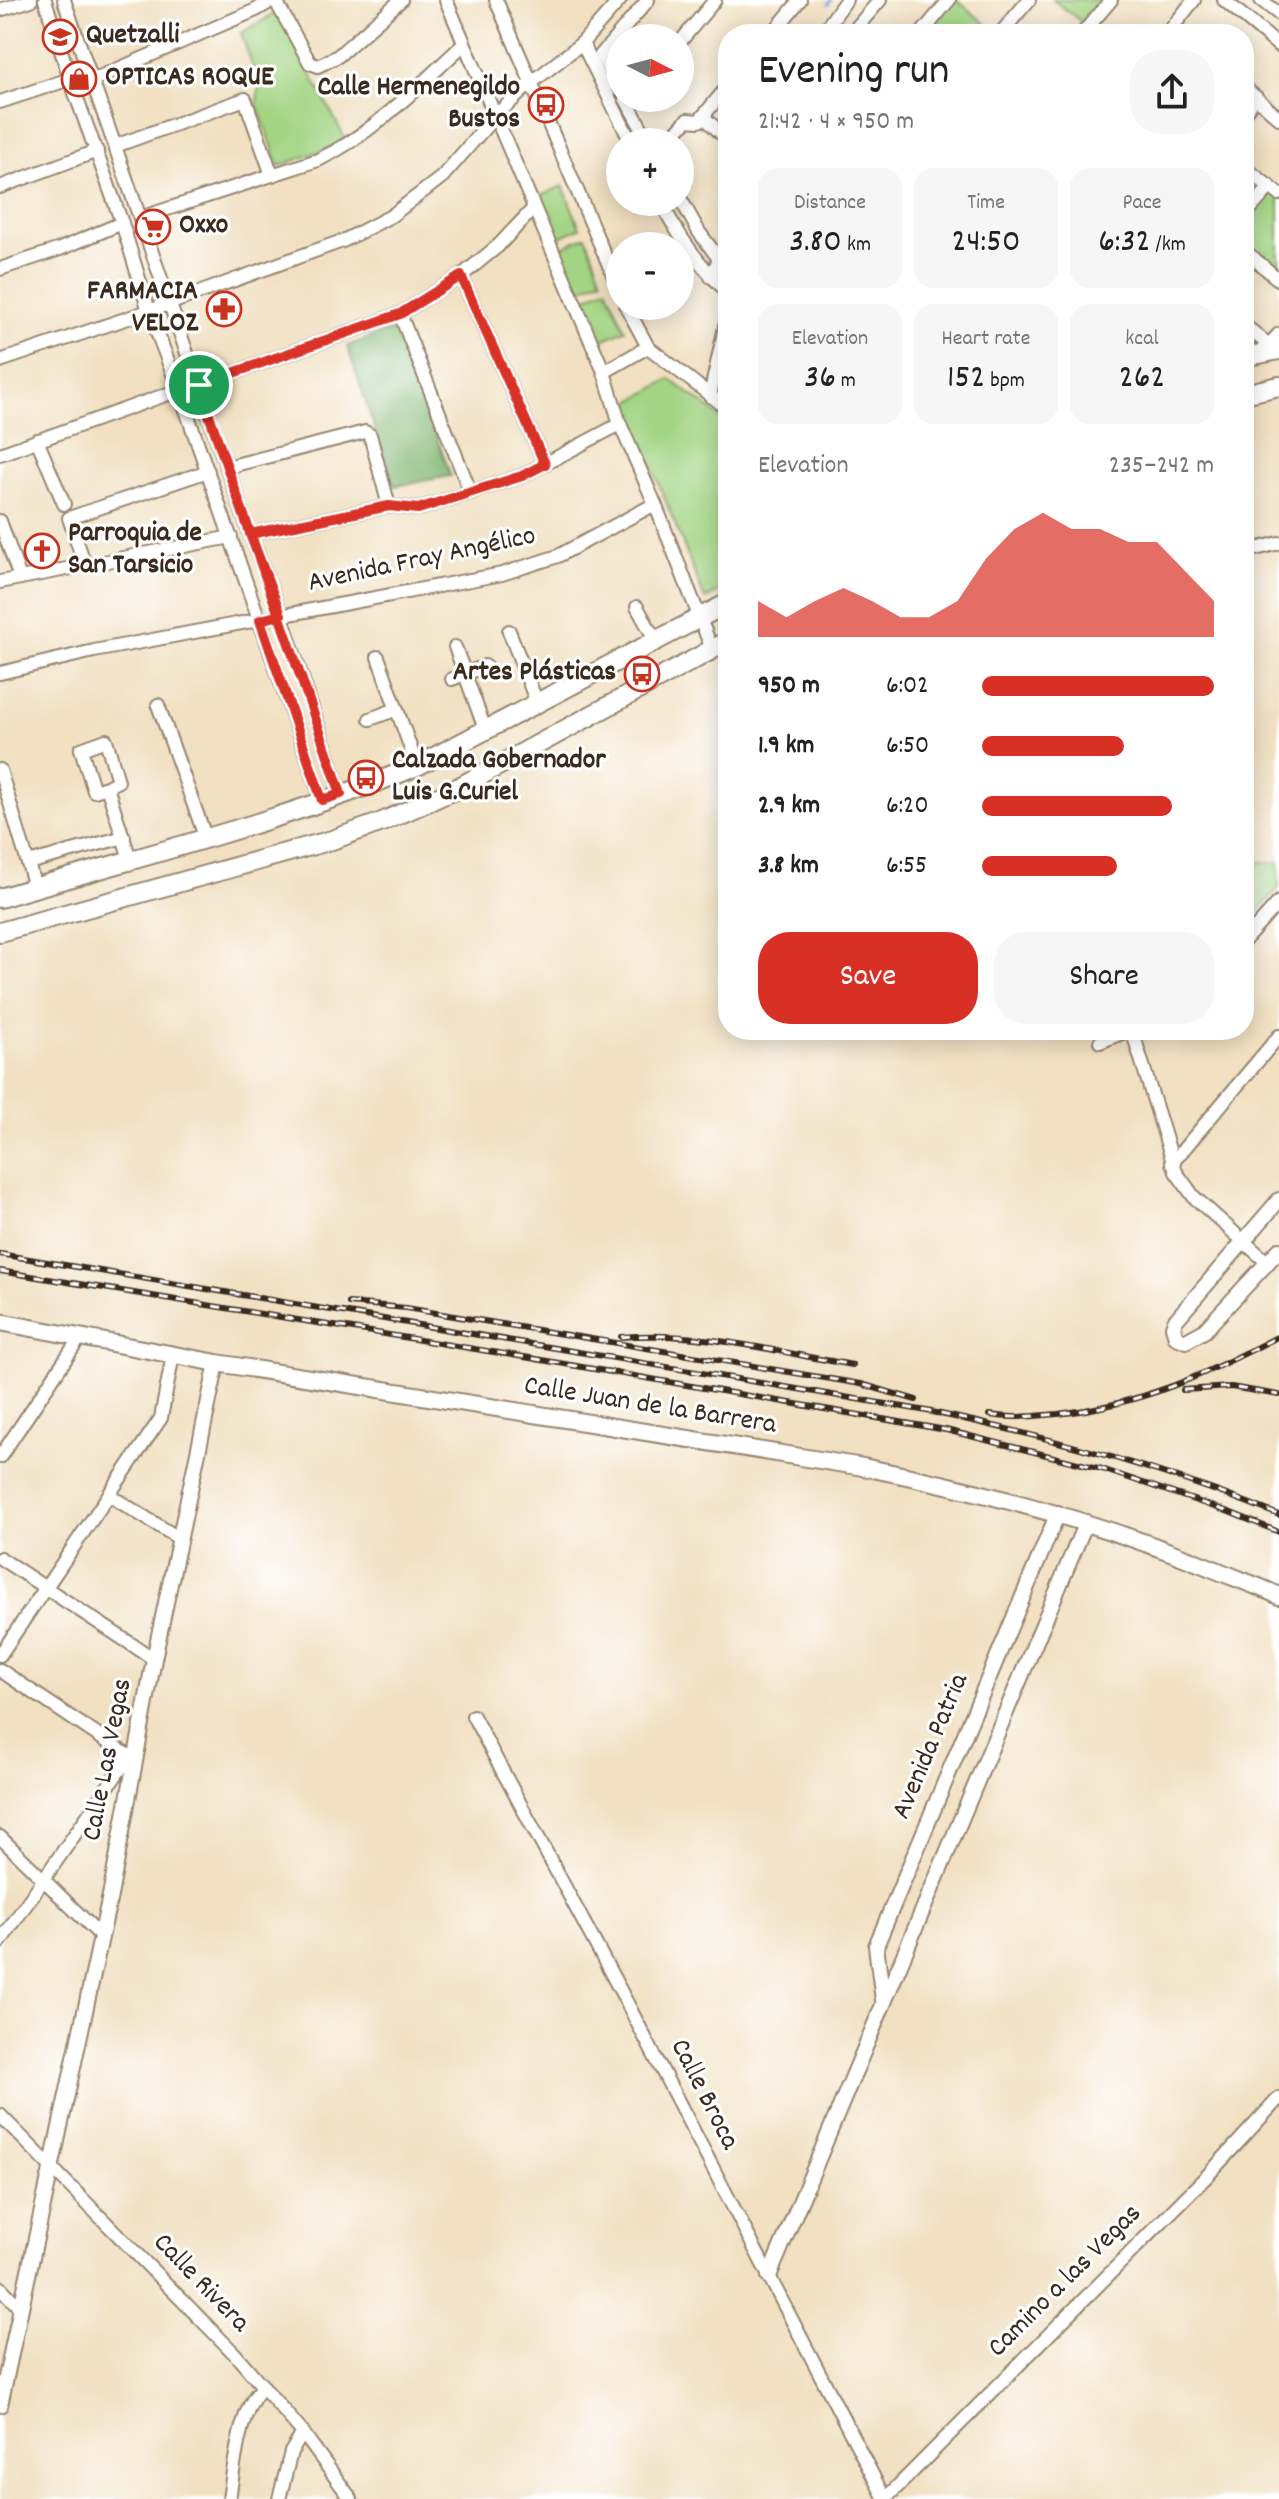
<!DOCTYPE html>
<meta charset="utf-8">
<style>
:root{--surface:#fff;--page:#f6f6f6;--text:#222;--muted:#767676;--accent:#d93025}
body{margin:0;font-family:Dekko,sans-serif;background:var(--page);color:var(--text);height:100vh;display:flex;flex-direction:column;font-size:30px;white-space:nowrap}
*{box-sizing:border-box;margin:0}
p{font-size:26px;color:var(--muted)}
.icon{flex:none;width:44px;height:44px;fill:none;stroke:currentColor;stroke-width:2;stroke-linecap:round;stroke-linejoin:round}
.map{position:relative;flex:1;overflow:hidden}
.sheet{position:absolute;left:718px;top:24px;width:536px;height:1016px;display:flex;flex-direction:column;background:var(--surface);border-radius:32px;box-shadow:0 4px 20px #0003}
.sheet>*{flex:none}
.needle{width:52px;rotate:96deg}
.fabs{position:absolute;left:606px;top:24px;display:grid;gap:16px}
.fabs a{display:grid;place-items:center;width:88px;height:88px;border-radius:50%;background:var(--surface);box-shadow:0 4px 20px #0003;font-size:40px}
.pin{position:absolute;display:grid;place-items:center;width:68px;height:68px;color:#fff;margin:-34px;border:4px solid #fff;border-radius:50%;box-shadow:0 2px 8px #0007}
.round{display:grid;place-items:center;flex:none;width:84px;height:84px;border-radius:32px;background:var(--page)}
.headline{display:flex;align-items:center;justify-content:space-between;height:136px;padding:0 40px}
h1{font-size:44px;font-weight:600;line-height:60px}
.metrics{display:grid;grid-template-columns:repeat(3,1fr);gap:12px;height:136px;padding:8px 40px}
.metrics div{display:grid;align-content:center;border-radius:20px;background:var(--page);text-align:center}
.metrics b{font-size:34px;font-weight:600}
.metrics small{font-size:22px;font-weight:400}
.metrics p{font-size:22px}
.chart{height:224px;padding:16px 40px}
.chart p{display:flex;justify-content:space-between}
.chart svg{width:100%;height:144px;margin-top:8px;fill:var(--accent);opacity:.7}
.primary-button{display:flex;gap:16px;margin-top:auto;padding:16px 40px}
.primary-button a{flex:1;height:92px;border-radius:32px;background:var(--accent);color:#fff;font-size:32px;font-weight:600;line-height:92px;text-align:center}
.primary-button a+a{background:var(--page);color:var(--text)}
ul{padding:0 40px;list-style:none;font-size:26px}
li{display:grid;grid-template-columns:128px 96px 1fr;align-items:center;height:60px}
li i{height:20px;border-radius:10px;background:var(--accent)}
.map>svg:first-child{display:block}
.green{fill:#a2d483;stroke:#6e7f50;stroke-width:2}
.forest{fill:#81b671;stroke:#5e7048;stroke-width:2}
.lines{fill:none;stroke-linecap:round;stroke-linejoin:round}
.stream{stroke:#6ba1d8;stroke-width:3}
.minor-casing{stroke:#968570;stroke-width:16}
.tertiary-casing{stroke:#968570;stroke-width:18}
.secondary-casing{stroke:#968570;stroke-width:20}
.primary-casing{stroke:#968570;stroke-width:22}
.minor{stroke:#fff;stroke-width:12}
.tertiary{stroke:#fff;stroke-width:14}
.secondary{stroke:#fff;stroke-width:16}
.primary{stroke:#fff;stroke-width:18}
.rail-casing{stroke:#3b2a1e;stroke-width:6}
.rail{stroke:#fff;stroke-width:3;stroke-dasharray:9;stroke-linecap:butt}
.route-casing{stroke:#fff;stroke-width:16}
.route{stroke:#d93025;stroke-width:10}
.labels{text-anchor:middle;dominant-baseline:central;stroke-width:6;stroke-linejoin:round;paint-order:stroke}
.poi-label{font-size:28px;font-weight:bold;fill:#3b2a1e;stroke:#fff;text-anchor:start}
.street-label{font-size:28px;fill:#3b2a1e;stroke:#fff}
</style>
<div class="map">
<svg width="1279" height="2499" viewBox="0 0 1279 2499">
<rect width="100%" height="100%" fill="#fff"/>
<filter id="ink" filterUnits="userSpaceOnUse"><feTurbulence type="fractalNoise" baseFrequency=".0125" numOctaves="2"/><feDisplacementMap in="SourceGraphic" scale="16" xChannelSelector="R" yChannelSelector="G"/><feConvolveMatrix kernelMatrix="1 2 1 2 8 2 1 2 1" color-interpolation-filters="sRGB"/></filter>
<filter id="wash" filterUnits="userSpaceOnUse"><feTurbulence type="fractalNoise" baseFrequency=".006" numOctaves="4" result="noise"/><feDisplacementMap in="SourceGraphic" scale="32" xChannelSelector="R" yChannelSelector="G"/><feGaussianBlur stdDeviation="1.8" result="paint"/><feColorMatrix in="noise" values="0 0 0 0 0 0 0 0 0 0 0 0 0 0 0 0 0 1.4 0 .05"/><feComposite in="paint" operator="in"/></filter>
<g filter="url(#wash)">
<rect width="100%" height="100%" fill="#f1e0c1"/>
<g class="green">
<polygon points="949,0 957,0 998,34 927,34"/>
<polygon points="1053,0 1111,0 1088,27"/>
<polygon points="278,12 347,142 279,166 257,104 259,85 241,33"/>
<polygon points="563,186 580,228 556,239 539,196"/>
<polygon points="1265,188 1279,198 1279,267 1274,275 1244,250 1244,214"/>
<polygon points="586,236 602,279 577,290 560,248"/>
<polygon points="607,287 625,330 598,342 580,301"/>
<polygon points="670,379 728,423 728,587 705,599 627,404"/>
<polygon points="1244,862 1279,862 1279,888 1244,926"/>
</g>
<polygon class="forest" points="396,328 451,476 394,486 347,346"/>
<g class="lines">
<polyline class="stream" points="828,5 831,0"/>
</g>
</g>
<g filter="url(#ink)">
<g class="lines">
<g class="minor-casing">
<g id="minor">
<polyline points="45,0 70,79 122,223 149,311 179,390 322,800"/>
<polyline points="64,0 250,534 281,615 341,794"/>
<polyline points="275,0 310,63 318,66 338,56 401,0"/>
<polyline points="446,0 604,372 620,424 655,504 712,649"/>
<polyline points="496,0 620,291"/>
<polyline points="1224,0 1279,46"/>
<polyline points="1261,0 1279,14"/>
<polyline points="0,10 31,0"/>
<polyline points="772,34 800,0"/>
<polyline points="822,34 846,0"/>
<polyline points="851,34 880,0"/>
<polyline points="921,34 949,0"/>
<polyline points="1000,34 1029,0"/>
<polyline points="1082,34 1111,0"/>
<polyline points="1167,34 1194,0"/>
<polyline points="680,42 715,0"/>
<polyline points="582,43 631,142"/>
<polyline points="90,81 256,10 273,0"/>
<polyline points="1244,87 1279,118"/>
<polyline points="620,89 601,55 648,0"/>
<polyline points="625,98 649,142"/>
<polyline points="0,102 70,79"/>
<polyline points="1244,113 1256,97"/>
<polyline points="703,116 728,140"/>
<polyline points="667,142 687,120 699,121 728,86"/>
<polyline points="115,146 245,99 272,175"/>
<polyline points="1244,167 1279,194"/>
<polyline points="0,187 97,151"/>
<polyline points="680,198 699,232 719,259 711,277"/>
<path d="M661 202C678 236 699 266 728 292"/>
<polyline points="1244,216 1270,187"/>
<path d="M140 218 318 160C375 133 418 86 464 44"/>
<polyline points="1244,250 1279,280"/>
<polyline points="0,269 60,249 122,223"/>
<polyline points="461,276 545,464"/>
<polyline points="626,306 648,347 728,409"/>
<polyline points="400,314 470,491"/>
<polyline points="1244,325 1269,345 1279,334"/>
<polyline points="0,361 149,311 345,240 391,216 442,177 495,116 531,83 582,43 620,0"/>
<polyline points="604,372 648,347"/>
<polyline points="199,385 400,314 461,276 498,246 533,209"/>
<polyline points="710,396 728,313"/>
<polyline points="37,440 64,504"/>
<polyline points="0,454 179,390"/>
<polyline points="227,467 365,432 370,435 389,506"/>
<polyline points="0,521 20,578"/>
<polyline points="250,534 389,506 418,509 522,476 620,424"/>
<polyline points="1244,552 1279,543"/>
<polyline points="85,565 69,518 208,471"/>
<polyline points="0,582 231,537"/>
<polyline points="637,607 656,641"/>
<polyline points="509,631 537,703"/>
<polyline points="455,647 485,729"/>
<polyline points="378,657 417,766"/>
<polyline points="0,673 94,651 502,574 558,556 655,504"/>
<polyline points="452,679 485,666"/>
<polyline points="158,705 206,839"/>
<polyline points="370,719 397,709"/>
<polyline points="0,770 35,887"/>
<polyline points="107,787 94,791 81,749 106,740 118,781 107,787 131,862"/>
<polyline points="28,863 124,837"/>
<polyline points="1244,941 1279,902"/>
<polyline points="1132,1030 1176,1172 1194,1197 1268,1263"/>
<polyline points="1100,1042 1129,1030"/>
<polyline points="1172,1163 1279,1036"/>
<polyline points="0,1457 81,1336"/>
<polyline points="109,1495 180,1539"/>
<polyline points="0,1558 154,1659"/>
<polyline points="0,1655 161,1418 173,1355"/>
<polyline points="0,1670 133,1759"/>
<polyline points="473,1716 626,2001 885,2499"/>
<polyline points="0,1837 101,1936"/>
<polyline points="0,1942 130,1755"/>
<polyline points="0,2115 234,2353 303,2433 351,2499"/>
<polyline points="0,2287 21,2309"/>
<path d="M229 2499C234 2469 239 2405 264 2387"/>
<polyline points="279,2499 291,2452 303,2433"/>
<polyline points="885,2499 1208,2175 1279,2098"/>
</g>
</g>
<g class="tertiary-casing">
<g id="tertiary">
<polyline points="1279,1200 1175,1321 1173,1327 1176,1337 1186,1341 1204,1331 1279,1250"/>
<polyline points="883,2000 876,1946 1058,1513"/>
<polyline points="769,2276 1086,1522"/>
<polyline points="0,2405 111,1891 154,1659 217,1363"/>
</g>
</g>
<g class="secondary-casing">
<path id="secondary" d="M0 1322 217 1363 863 1467C984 1491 1102 1523 1216 1570 1237 1579 1259 1586 1279 1596"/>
</g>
<g class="primary-casing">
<g id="primary">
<polyline points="1244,357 1279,350"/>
<polyline points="1244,394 1279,386"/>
<path d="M0 898C140 856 282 822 417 766L728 603"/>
<polyline points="0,932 332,840 382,822 452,791 728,641"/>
</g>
</g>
<use href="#minor" class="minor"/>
<use href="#tertiary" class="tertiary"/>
<use href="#secondary" class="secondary"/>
<use href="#primary" class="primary"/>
<g class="rail-casing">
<g id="rail">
<path d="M0 1254 927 1411C1047 1436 1165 1469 1279 1515"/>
<polyline points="0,1271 530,1358 946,1430 1102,1469 1229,1512 1279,1532"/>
<polyline points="349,1303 406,1308 861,1384 916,1400"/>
<path d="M621 1337C698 1330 777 1352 853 1365"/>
<polyline points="1183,1390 1231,1387 1279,1395"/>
<path d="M990 1415C1013 1419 1035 1416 1058 1414 1144 1404 1204 1375 1279 1336"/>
</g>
</g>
<use href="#rail" class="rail"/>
</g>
</g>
<g class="lines" filter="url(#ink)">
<g class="route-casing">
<path id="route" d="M199 385C245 522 295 657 341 794L322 800 260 620 281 615 250 534 389 506 418 509 522 476 545 464 461 276 400 314 199 385"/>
</g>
<use href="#route" class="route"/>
</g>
<defs>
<g id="school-ring" transform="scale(1.8)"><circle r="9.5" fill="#fff" stroke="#c8321e" stroke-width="1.5"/><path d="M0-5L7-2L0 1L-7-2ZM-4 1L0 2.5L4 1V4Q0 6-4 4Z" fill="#c8321e"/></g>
<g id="shop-ring" transform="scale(1.8)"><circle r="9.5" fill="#fff" stroke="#c8321e" stroke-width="1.5"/><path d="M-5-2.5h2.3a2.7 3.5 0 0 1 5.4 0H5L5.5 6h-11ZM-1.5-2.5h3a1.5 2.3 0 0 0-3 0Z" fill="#c8321e"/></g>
<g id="bus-ring" transform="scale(1.8)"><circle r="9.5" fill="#fff" stroke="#c8321e" stroke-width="1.5"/><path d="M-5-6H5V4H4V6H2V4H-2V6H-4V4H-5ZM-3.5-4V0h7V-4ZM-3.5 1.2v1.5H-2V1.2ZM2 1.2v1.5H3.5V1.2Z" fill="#c8321e"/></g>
<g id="supermarket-ring" transform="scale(1.8)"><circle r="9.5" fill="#fff" stroke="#c8321e" stroke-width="1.5"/><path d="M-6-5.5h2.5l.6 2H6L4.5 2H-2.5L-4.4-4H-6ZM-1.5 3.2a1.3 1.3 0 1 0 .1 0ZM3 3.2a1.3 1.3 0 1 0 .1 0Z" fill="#c8321e"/></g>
<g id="pharmacy-ring" transform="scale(1.8)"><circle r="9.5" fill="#fff" stroke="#c8321e" stroke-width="1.5"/><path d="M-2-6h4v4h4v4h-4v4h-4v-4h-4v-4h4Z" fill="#c8321e"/></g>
<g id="church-ring" transform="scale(1.8)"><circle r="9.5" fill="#fff" stroke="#c8321e" stroke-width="1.5"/><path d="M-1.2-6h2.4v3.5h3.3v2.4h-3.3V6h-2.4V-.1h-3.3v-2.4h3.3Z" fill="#c8321e"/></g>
</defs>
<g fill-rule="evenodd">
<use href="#school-ring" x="60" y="37"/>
<use href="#shop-ring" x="79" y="79"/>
<use href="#bus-ring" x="546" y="105"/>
<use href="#supermarket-ring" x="153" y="227"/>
<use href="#pharmacy-ring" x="224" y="309"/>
<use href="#church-ring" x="42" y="551"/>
<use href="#bus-ring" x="642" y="674"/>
<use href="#bus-ring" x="366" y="778"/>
</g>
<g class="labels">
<g class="poi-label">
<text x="86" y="37">Quetzalli</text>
<text x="105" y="79">OPTICAS ROQUE</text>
<text x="520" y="89" text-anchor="end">Calle Hermenegildo<tspan x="520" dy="32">Bustos</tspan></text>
<text x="179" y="227">Oxxo</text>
<text x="198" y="293" text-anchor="end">FARMACIA<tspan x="198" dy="32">VELOZ</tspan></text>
<text x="68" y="535">Parroquia de<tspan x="68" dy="32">San Tarsicio</tspan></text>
<text x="616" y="674" text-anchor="end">Artes Plásticas</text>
<text x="392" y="762">Calzada Gobernador<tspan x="392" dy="32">Luis G.Curiel</tspan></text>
</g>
<g class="street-label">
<text transform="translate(422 561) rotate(-12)">Avenida Fray Angélico</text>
<text transform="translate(650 1407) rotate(9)">Calle Juan de la Barrera</text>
<text transform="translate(932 1747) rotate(-67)">Avenida Patria</text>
<text transform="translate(109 1760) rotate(-79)">Calle Las Vegas</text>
<text transform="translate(703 2095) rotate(63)">Calle Broca</text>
<text transform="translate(1066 2282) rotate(-45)">Camino a las Vegas</text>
<text transform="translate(200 2284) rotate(46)">Calle Rivera</text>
</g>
</g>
</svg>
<div class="fabs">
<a><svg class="needle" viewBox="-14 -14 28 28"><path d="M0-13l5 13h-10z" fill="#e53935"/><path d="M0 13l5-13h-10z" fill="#767676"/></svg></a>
<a>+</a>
<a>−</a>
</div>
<div class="pin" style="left:199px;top:385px;background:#1e9e55"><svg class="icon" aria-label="arrive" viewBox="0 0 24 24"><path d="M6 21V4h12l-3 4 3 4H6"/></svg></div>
<section class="sheet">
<div class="headline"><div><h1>Evening run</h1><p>21:42 · 4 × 950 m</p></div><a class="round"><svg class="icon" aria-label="share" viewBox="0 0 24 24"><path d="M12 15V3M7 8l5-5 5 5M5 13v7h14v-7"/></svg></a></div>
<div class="metrics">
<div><p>Distance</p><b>3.80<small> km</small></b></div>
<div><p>Time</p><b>24:50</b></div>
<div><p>Pace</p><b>6:32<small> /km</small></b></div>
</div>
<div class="metrics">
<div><p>Elevation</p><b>36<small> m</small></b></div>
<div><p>Heart rate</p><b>152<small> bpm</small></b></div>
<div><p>kcal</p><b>262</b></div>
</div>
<div class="chart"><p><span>Elevation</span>235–242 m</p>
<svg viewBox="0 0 160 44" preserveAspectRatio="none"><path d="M0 44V33L10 38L20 33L30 29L40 33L50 38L60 38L70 33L80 20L90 11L100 6L110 11L120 11L130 15L140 15L150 24L160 33V44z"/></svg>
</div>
<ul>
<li><b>950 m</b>6:02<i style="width:100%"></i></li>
<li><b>1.9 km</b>6:50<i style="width:61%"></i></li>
<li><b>2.9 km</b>6:20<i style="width:82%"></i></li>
<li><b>3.8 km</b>6:55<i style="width:58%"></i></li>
</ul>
<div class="primary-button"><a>Save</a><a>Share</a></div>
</section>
</div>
